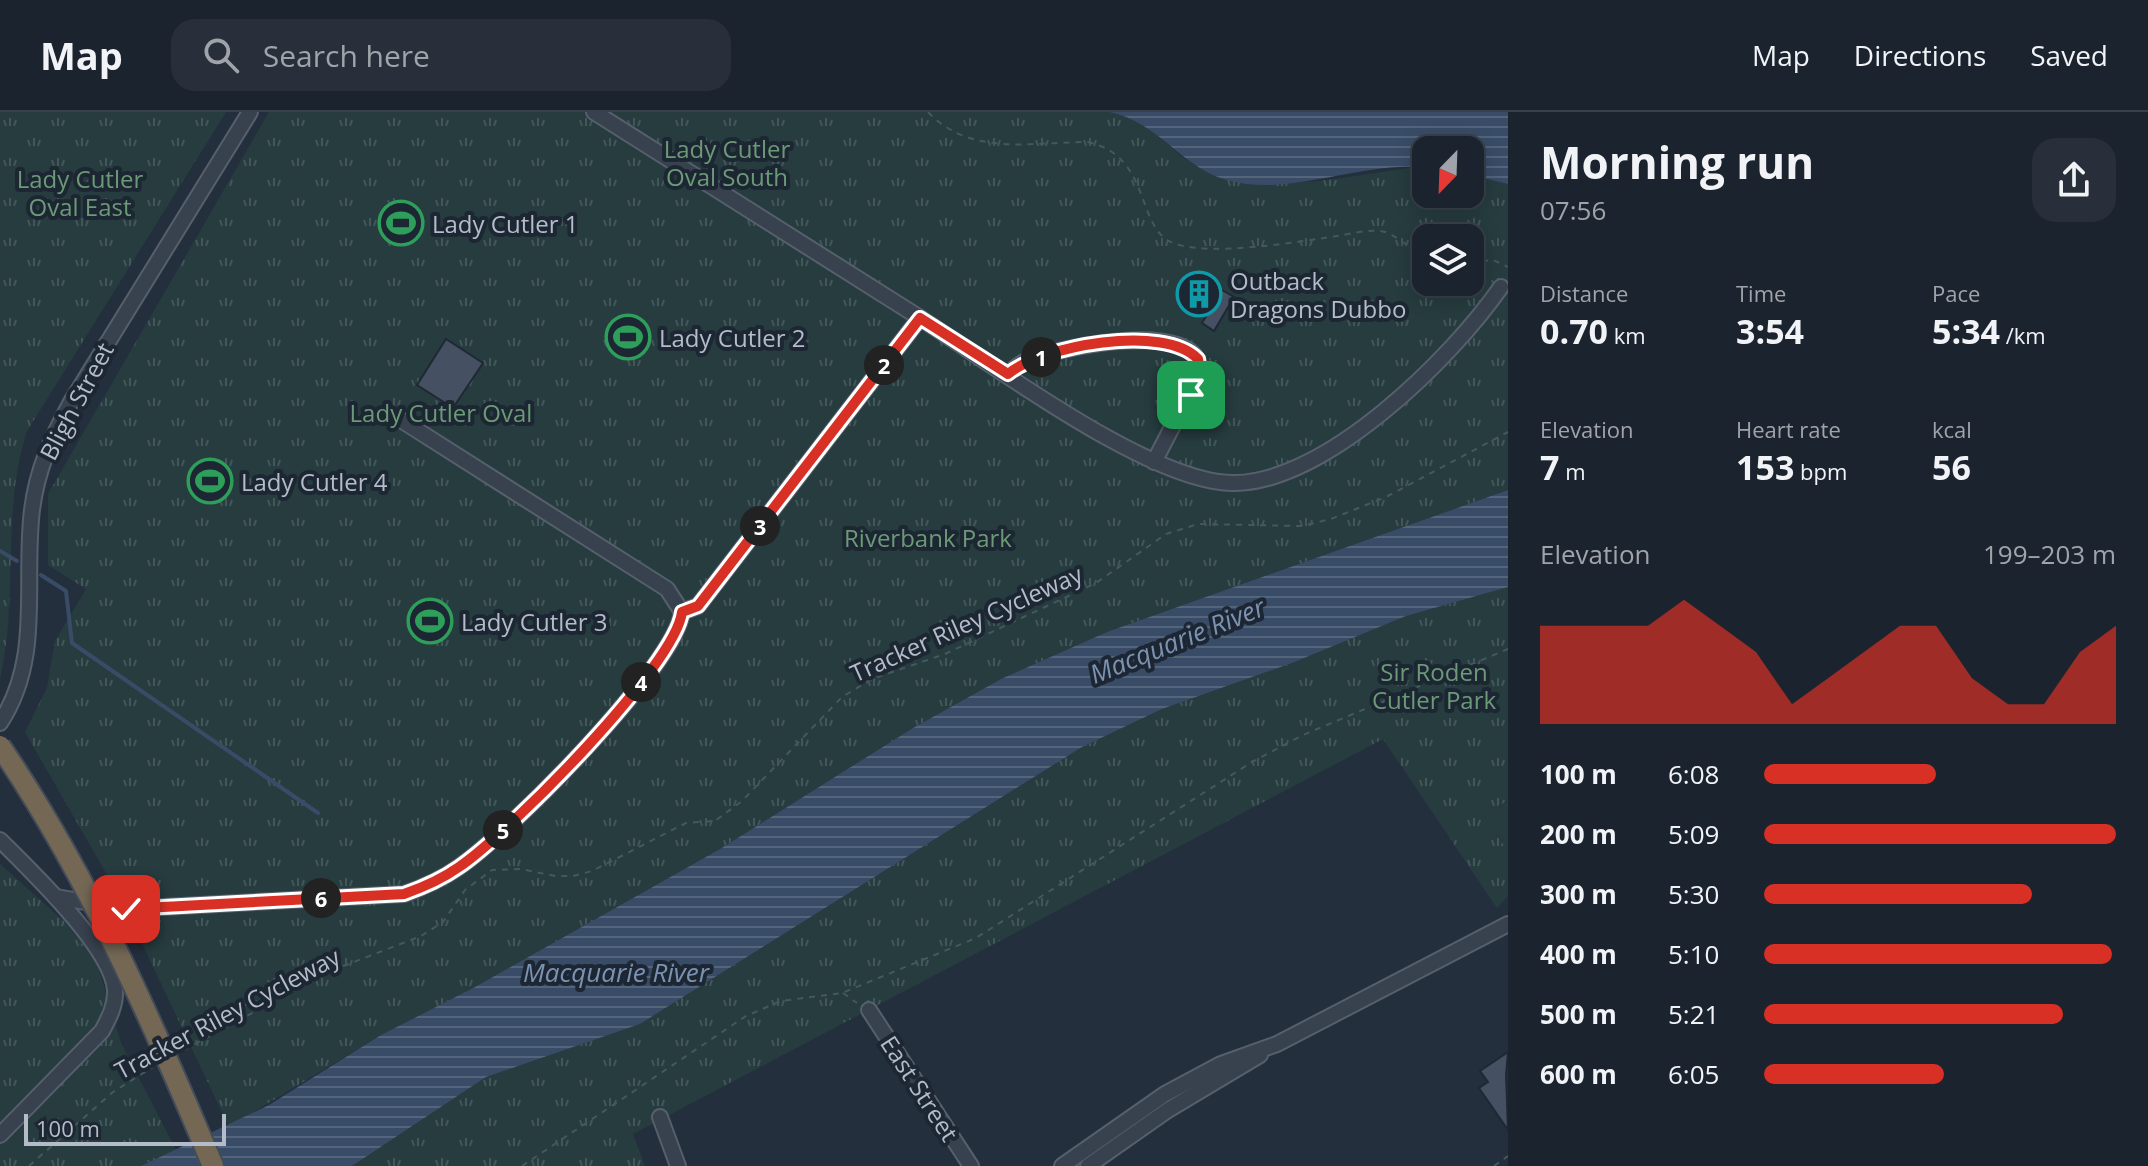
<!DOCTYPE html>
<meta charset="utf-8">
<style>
:root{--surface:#1b232e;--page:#282f3a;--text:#f1f3f6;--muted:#a0a4aa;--line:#39404a;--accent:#d93025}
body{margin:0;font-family:"Open Sans",sans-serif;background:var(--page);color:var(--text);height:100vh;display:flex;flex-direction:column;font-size:30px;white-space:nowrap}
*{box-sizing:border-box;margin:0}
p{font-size:26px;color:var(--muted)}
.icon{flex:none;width:44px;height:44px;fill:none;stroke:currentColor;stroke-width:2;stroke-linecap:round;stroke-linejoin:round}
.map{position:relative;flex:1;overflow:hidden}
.drawer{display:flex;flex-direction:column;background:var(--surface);width:640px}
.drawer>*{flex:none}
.needle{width:52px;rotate:203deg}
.controls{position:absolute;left:1412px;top:24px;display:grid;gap:16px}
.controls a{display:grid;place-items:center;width:72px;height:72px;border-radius:16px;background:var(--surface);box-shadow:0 4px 20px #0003,0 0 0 2px var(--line);font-size:40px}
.scale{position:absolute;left:24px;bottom:20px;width:202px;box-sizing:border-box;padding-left:8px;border:4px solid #b4bcc9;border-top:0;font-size:22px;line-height:28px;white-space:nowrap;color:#b4bcc9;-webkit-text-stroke:6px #1d2633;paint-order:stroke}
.pin{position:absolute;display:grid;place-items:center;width:68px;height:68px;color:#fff;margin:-34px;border-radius:16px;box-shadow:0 4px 12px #0006}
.km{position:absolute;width:40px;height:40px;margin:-20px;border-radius:50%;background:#222;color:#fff;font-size:22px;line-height:40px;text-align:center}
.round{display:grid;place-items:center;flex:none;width:84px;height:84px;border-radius:24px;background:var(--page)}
.headline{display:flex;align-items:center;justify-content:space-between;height:136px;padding:0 32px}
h1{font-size:44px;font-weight:700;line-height:60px}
.metrics{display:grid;grid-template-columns:repeat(3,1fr);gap:12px;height:136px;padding:8px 32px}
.metrics div{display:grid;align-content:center}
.metrics b{font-size:34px;font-weight:700}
.metrics small{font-size:22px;font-weight:400}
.metrics p{font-size:22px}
.chart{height:224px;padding:16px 32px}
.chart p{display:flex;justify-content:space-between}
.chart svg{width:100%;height:144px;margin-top:8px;fill:var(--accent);opacity:.7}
ul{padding:0 32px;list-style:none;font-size:26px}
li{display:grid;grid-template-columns:128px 96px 1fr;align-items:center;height:60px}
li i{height:20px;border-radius:10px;background:var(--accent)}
header{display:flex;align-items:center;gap:48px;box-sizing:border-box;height:112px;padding:0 40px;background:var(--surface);border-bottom:2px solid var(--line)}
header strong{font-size:38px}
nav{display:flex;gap:44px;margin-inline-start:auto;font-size:28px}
.search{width:560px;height:72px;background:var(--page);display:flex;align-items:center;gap:20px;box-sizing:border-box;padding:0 28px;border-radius:24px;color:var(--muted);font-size:30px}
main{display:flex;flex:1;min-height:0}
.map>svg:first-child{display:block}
.green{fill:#263c3f}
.park{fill:url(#park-tufts);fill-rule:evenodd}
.water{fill:url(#water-rules)}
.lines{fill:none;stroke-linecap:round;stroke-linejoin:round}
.stream{stroke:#394c67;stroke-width:4}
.building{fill:#455162;stroke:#1f2835;stroke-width:2}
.minor-casing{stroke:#565f6c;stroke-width:18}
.path{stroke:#44595c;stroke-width:2;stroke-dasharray:6 6;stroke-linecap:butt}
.minor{stroke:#38414e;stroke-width:14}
.highway-bridge-casing{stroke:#434c59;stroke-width:24;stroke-linecap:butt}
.highway-bridge{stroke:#746855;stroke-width:20}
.route-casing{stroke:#fff;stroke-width:16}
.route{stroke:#d93025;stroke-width:10}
.labels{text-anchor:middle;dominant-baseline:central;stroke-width:8;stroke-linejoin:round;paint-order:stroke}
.park-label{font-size:24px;fill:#6b9a76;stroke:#1d2633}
.poi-label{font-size:24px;fill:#b4bcc9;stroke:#1d2633;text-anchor:start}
.street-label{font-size:24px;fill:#b4bcc9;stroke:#1d2633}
.water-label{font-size:26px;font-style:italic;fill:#7c92b1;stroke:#1d2633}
</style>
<header>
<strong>Map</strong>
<div class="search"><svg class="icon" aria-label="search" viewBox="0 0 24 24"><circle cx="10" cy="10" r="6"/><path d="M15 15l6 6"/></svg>Search here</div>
<nav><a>Map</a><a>Directions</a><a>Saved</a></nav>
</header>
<main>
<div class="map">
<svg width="1508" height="1054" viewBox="0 0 1508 1054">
<defs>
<pattern id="park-tufts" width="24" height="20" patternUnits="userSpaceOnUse" patternTransform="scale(2)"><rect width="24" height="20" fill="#263c3f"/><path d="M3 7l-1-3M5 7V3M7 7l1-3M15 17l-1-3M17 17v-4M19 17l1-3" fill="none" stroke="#435659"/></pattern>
<pattern id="water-rules" width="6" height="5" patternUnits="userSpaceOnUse" patternTransform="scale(2)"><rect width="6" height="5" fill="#394c67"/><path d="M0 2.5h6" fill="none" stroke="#53647b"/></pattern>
</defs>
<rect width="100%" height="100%" fill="#242f3e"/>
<polygon class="green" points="1508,689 1508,739 1482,701"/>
<g class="park">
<path d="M0 0H226L27 319C1 399 19 485 0 567Z"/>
<path d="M269 0H1109C1157 10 1164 38 1202 57 1260 86 1354 63 1416 55L1426 56V82H1470V63L1508 72V378L1107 520 1001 567 913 616 720 737 475 875 381 923 229 1015 121 787 25 620 47 576 55 529 86 477 48 453V382ZM1426 126H1470V170H1426Z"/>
<polygon points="1508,475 1508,689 1482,701 1508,739 1508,784 1497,796 1383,627 633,1022 645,1054 352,1054 486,965 640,912 1082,635 1162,597 1292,551 1406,504"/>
<polygon points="0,752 65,810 97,851 121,931 176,1038 141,1054 0,1054"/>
</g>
<g class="water">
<path d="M1109 0H1508V72L1470 63V38H1426V56C1365 48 1292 85 1230 69 1181 57 1160 10 1109 0Z"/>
<polygon points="1508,378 1508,475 1406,504 1292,551 1162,597 1082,635 640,912 486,965 352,1054 141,1054 269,993 381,923 475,875 720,737 913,616 1001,567 1107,520"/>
</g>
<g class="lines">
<g class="stream">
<polyline points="0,439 17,449"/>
<polyline points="41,463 66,479 72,531 318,701"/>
</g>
</g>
<g class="building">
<polygon points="1201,168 1211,174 1198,196 1187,190"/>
<polygon points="1222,178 1234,185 1214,219 1202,211"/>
<polygon points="446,227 483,251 453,296 417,273"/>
<polygon points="1508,940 1506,963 1508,1018 1479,976 1488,970 1480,959"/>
</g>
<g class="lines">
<g class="minor-casing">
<g id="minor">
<path d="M594 0C701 68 809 136 917 204 991 251 1153 373 1235 371 1326 370 1451 247 1501 175"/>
<path d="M1008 262C1014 257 1020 251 1028 248 1058 236 1202 204 1200 261L1154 350"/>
<polyline points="401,308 667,477 682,500"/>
<path d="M0 611C43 546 23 471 32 398 37 357 52 325 71 290L250 0"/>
<path d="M0 728C30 758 112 836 115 878 116 893 109 906 102 919L0 1023"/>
<path d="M56 785 126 797 404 782C424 775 442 767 459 755 508 722 676 553 682 500L698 494 920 206"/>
<polyline points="869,898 971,1054"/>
<polyline points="660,1005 678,1054"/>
<polyline points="1062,1054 1165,982 1221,952 1277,932 1508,812"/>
<polyline points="1088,1054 1168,998 1260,943"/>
</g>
</g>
<g class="path">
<path d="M928 0C971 45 1031 30 1087 30 1152 43 1135 116 1173 131 1209 145 1297 130 1337 124 1351 122 1371 116 1385 120 1400 125 1412 139 1426 146"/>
<polyline points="1470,150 1493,148 1508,155"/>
<polyline points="843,881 857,891"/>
<polyline points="184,938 328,860 421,824 443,810 465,778 492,758 521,757 555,764 573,764 592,759 686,711 715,709 742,689 842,585 872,567 945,542 1096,471 1166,422 1198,412 1302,414 1331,407 1386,385 1508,320"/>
<polyline points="29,1054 113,980 153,955"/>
<polyline points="522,1054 746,904 781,889 842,881 976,826 1252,650 1303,623 1508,537"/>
<polyline points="1494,1054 1508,1044"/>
</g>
<use href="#minor" class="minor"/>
<g class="highway-bridge-casing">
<path id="highway-bridge" d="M0 634C89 765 152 909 213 1054"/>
</g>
<use href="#highway-bridge" class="highway-bridge"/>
</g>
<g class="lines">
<g class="route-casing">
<path id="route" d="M126 797 404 782C424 775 442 767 459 755 508 722 676 553 682 500L698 494 920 206 1008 262C1041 234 1164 211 1198 247L1200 261 1191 283"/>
</g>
<use href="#route" class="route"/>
</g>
<defs>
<g id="stadium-ring" transform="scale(2.3)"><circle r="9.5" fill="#1d2633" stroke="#2e9e5b" stroke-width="1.5"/><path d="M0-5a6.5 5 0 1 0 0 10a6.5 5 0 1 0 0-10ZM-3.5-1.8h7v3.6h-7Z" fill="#2e9e5b"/></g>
<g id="building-ring" transform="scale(2.3)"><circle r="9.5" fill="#1d2633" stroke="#0f9aa8" stroke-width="1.5"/><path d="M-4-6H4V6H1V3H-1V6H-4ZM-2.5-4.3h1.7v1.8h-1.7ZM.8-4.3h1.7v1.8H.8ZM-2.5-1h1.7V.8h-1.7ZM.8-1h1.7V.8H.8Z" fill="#0f9aa8"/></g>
</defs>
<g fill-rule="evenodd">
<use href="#stadium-ring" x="401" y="111"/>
<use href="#building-ring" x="1199" y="182"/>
<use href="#stadium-ring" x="628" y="225"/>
<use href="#stadium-ring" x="210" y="369"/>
<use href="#stadium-ring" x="430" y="509"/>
</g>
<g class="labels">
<g class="park-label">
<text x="727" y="36">Lady Cutler<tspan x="727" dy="28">Oval South</tspan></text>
<text x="80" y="66">Lady Cutler<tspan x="80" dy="28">Oval East</tspan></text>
<text x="441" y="300">Lady Cutler Oval</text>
<text x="928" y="425">Riverbank Park</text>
<text x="1434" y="559">Sir Roden<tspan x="1434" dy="28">Cutler Park</tspan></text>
</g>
<g class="poi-label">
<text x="432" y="111">Lady Cutler 1</text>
<text x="1230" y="168">Outback<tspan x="1230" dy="28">Dragons Dubbo</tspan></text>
<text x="659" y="225">Lady Cutler 2</text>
<text x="241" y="369">Lady Cutler 4</text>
<text x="461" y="509">Lady Cutler 3</text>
</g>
<g class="street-label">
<text transform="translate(76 289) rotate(-62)">Bligh Street</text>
<text transform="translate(966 511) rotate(-24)">Tracker Riley Cycleway</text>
<text transform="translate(227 901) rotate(-28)">Tracker Riley Cycleway</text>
<text transform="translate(920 976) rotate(57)">East Street</text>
</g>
<g class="water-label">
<text transform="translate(1177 528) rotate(-22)">Macquarie River</text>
<text x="616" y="860">Macquarie River</text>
</g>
</g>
</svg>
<div class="controls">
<a><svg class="needle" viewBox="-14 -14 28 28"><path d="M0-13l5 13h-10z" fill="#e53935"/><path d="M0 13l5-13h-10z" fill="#a0a4aa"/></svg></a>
<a><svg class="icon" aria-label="layers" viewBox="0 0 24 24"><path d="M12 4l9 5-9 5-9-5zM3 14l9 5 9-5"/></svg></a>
</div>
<div class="scale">100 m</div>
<div class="pin" style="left:1191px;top:283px;background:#1e9e55"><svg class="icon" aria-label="arrive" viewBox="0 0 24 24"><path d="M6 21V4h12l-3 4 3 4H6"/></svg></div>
<div class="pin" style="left:126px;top:797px;background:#d93025"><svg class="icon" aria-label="check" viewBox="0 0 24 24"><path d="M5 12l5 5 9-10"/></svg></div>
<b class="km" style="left:1041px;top:245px">1</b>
<b class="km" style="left:884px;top:253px">2</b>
<b class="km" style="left:760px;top:414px">3</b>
<b class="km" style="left:641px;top:570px">4</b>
<b class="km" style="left:503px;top:718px">5</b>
<b class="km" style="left:321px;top:786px">6</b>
</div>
<section class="drawer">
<div class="headline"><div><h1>Morning run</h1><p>07:56</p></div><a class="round"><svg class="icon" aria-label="share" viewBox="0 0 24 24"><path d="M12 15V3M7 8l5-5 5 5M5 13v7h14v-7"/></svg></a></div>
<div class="metrics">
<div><p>Distance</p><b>0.70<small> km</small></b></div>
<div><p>Time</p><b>3:54</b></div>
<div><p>Pace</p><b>5:34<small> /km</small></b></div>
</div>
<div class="metrics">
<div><p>Elevation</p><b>7<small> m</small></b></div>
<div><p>Heart rate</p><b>153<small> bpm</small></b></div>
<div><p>kcal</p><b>56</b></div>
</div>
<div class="chart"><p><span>Elevation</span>199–203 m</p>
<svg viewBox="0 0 160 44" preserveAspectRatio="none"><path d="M0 44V14L10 14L20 14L30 14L40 6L50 14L60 22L70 38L80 30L90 22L100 14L110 14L120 30L130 38L140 38L150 22L160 14V44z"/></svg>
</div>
<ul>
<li><b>100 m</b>6:08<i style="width:49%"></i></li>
<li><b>200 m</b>5:09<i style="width:100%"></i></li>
<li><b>300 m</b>5:30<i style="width:76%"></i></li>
<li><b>400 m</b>5:10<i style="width:99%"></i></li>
<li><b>500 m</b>5:21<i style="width:85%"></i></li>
<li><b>600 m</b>6:05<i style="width:51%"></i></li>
</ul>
</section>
</main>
